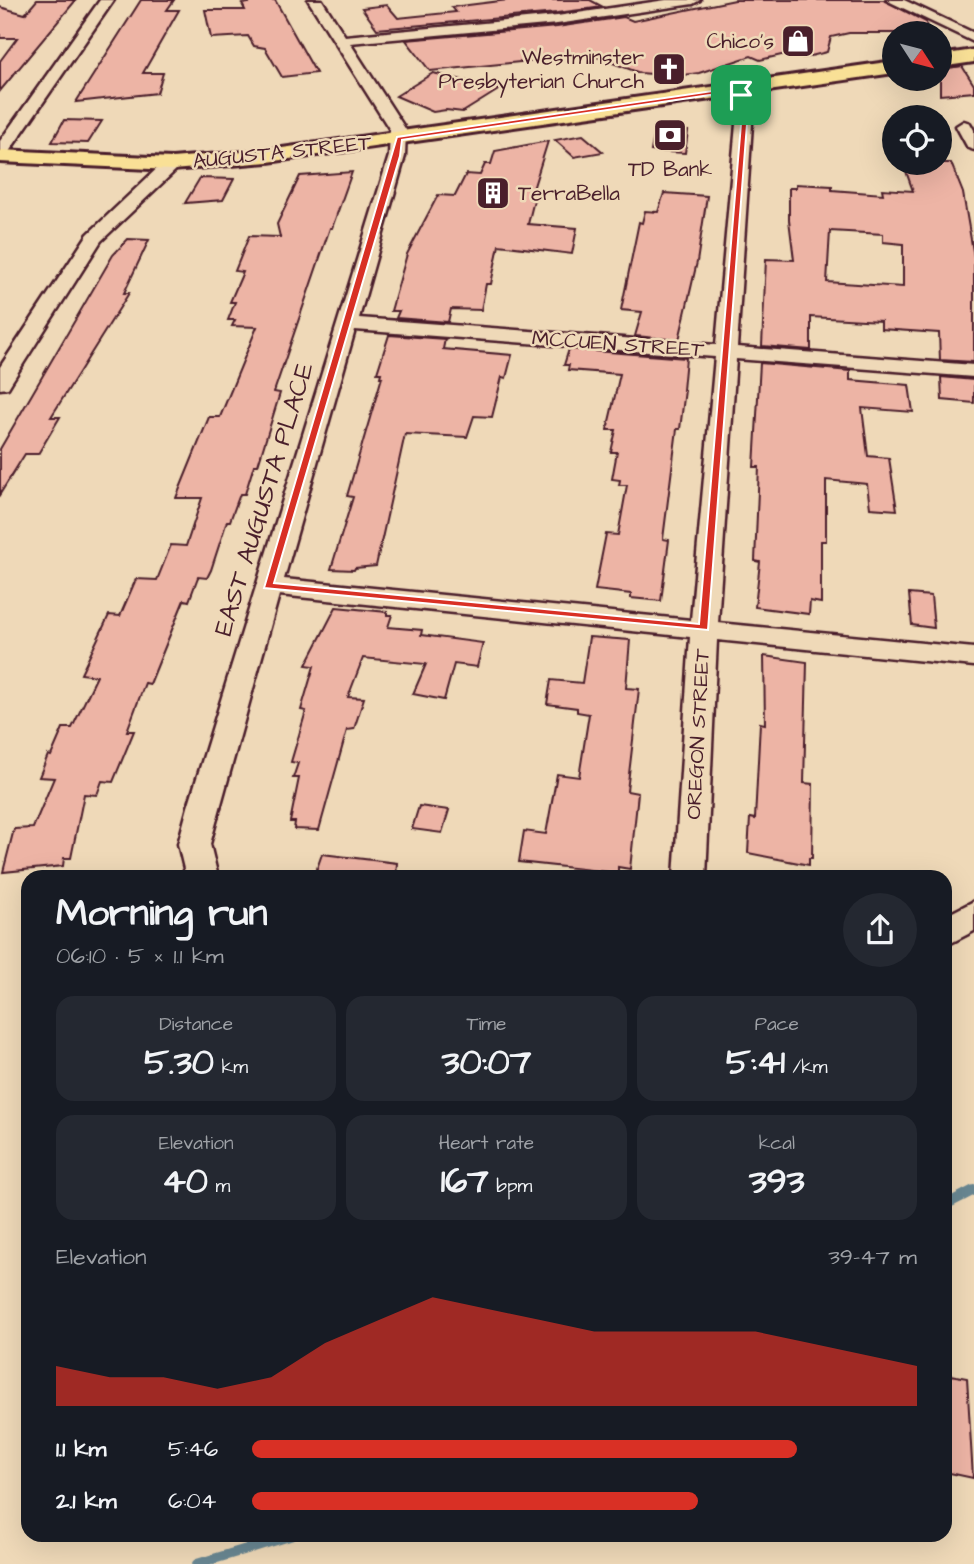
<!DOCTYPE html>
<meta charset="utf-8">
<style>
:root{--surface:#171b24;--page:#242831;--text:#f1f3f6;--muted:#9ea1a6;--accent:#d93025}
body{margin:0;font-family:"Architects Daughter",sans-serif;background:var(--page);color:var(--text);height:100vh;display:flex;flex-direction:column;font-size:26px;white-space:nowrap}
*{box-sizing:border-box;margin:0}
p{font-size:23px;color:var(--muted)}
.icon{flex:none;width:38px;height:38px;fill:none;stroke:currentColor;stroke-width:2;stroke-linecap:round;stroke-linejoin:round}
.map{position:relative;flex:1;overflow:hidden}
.drawer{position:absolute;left:21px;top:870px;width:931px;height:672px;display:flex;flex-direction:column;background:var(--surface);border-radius:21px;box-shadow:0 7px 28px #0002}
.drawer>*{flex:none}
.needle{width:46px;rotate:126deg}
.controls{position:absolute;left:882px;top:21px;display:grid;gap:14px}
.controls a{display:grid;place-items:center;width:70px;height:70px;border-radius:50%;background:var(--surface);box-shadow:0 7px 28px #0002;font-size:35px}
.pin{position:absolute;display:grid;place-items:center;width:60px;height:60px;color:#fff;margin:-30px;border-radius:14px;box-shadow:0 4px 10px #0006}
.round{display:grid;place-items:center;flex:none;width:74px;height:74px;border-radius:37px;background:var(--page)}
.head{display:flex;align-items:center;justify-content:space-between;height:119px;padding:0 35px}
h1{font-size:38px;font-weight:700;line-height:52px}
.figures{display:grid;grid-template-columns:repeat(3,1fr);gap:10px;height:119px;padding:7px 35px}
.figures div{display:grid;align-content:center;border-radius:18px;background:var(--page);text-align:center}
.figures b{font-size:35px;font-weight:700}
.figures small{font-size:19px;font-weight:400}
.figures p{font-size:19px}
.chart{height:196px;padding:14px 35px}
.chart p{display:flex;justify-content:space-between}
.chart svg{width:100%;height:126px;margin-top:7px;fill:var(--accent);opacity:.7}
ul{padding:0 35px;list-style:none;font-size:23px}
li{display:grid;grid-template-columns:112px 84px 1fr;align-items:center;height:52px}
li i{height:18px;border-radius:9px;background:var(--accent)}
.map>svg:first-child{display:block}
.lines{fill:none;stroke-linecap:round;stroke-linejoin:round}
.stream{stroke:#698792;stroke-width:10}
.building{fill:#edb4a5;stroke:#4a1f2b;stroke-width:2;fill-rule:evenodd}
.minor-casing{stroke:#4a1f2b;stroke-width:5}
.major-casing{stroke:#4a1f2b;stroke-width:6}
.minor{fill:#efd9b8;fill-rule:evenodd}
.major{fill:#f9e096;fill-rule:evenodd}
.route{fill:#d93025;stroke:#fff;stroke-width:2;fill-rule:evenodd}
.labels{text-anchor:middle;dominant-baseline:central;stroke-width:5;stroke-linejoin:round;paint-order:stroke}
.far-poi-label{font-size:21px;fill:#4a1f2b;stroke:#efd9b8;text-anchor:end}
.far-street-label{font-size:21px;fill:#4a1f2b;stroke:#efd9b8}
.street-label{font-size:26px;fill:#4a1f2b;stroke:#efd9b8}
</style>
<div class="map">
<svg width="974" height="1564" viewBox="0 0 974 1564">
<rect width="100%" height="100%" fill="#efd9b8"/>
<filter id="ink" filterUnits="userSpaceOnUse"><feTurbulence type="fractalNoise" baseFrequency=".0143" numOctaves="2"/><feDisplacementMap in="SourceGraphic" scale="14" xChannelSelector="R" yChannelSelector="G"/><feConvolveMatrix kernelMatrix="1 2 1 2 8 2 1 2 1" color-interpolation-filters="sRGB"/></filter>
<g filter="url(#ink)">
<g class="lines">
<g class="stream">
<polyline points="945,1205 974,1190"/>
<polyline points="197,1564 293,1535"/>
</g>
</g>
<g class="building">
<polygon points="37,0 76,0 0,91 0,61 17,38 0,38 0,7 25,14"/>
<polygon points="141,0 174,0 167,10 179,10 143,73 163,73 157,93 76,102"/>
<polygon points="248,0 275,0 316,73 282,77 265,48 254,46 248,36 211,38 205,10 245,10 242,4 249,3"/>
<polygon points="508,0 590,0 603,7 557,13 377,29 362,8 387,5 398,18 456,12 452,7"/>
<polygon points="735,0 884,0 926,22 927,33 849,33 831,37 827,52 803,58 790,53 760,60 751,56 699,73 676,76 640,73 591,55 430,71 406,40 557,27 624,17 633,21"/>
<polygon points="962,66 974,85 974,92 940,95 940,69"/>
<polygon points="433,73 500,89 463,112 446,110 433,112 396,96"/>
<polygon points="64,120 102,121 88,143 52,142"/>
<polygon points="655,130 688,131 685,153 651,151"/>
<polygon points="583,135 603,152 574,157 555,140"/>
<polygon points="548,141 530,199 534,200 528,224 577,228 572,254 499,245 491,284 486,284 481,310 451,309 448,322 396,318 399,311 391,311 407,254 438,195 455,196 466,174 480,175 485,164 491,164 495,151"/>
<path d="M903 163H951L963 193 974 257V362L940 360 939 333 881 329V321L811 317V350L762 346 766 259 794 260 789 220V188H796V184L832 186V190L883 194 882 189 913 191ZM830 231 883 234V242L903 244V287L827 282Z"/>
<polygon points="352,172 332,228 330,228 274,392 280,393 258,465 254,465 245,494 240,494 230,521 227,521 211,570 207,578 198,577 189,601 184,600 150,684 145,683 127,731 134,731 113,782 102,781 97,795 84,794 71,858 64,858 63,866 3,872 14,829 33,828 54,778 39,777 48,755 51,756 63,728 72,728 97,676 81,674 109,615 120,616 136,579 157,580 171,545 186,546 202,498 176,498 209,417 220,417 257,327 232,326 235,320 228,320 235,302 230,302 243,272 235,271 249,236 280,237 277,224 300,176"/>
<polygon points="200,178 234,179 223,200 185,203"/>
<polygon points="664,193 707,196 697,262 679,340 635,336 642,312 621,310 639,222 642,223 645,211 658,212"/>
<polygon points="128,239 149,240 124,293 129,293 51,417 60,417 38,454 25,454 0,494 0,449 113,255"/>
<polygon points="389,335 445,339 443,349 512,355 506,378 502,377 492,417 474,416 467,437 405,434 376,566 355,568 354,570 331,569 353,497 347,496 382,377 380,377 381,373 377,373"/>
<polygon points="569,349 686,358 683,390 685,390 680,429 677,429 663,539 669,540 661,601 631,598 631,594 595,590 606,534 618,535 627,485 619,485 620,480 612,479 617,452 611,452 616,430 607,430 620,374 568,370 569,365 564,365"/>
<polygon points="760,363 850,371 850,380 909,385 913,412 862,408 868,456 889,458 897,510 870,508 867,484 826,480 826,541 821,541 821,603 810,601 809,614 755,607 760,562 755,561 759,467 754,467"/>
<polygon points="941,377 974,380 974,403 942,400"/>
<polygon points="909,594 931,596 934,628 912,625"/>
<polygon points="336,607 387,612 387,615 392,615 388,627 422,630 421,635 483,643 477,667 454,664 444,700 413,694 426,664 363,658 348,697 364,698 354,729 347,730 319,830 294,829 295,822 290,822 299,778 293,778 298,763 291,762 306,711 301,710 314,666 306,665"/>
<polygon points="589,637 630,640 626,688 639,689 627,791 638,793 630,869 618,867 618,873 519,862 524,831 546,834 557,774 579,777 589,714 577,712 577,708 547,704 551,680 582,683"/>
<polygon points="764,656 807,662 804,783 813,784 812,858 809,858 809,865 748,853 750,818 755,819 760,723 765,724"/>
<polygon points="419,806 449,810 442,833 412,829"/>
<polygon points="322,854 397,863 396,877 314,877"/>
<polygon points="945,1374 967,1378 973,1478 945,1472"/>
</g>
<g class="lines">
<g class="minor-casing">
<g id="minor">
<polygon points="100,0 114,0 6,156 0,158 0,141"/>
<path d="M308 0H322L345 36 557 16 666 0H700L693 4 557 24 350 43 406 130 405 156 359 318 716 345 736 124 733 89 740 85 747 89 752 124 737 347 974 365V377L736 359 718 623 974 648V666L717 640 706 877H674L690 637 279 595 210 844 218 877H186L178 844 188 807 389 156 390 130ZM355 330 715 357 691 620 284 579Z"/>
<polygon points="886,0 904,0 974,33 974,42"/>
<polygon points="964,121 970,123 974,130 974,150 968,148 956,126"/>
<polygon points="172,159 180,164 178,168 101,241 11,383 8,388 0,389 0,367 88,234 166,160"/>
<polygon points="974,901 974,931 945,946 945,916"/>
</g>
</g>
<g class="major-casing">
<g id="major">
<polygon points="974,50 974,62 940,67 940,55"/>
<polygon points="894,61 894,73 268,162 172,170 0,162 0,150 172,158 268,150"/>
</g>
</g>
<use href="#minor" class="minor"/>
<use href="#major" class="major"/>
</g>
</g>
<path class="route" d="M740 87 743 89 747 124 708 630 264 588 397 137ZM738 91 741 124 699 624 274 583 400 156 402 140Z"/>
<defs>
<g id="shop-square" transform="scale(1.75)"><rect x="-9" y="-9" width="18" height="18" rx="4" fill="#4a1f2b" stroke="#efd9b8"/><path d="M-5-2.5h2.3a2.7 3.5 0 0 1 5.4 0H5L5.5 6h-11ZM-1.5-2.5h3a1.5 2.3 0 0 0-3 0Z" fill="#fff"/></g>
<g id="church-square" transform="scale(1.75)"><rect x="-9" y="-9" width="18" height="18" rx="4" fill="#4a1f2b" stroke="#efd9b8"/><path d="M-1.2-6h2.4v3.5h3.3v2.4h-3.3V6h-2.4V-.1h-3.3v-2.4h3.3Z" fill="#fff"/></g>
<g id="bank-square" transform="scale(1.75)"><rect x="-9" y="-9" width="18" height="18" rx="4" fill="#4a1f2b" stroke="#efd9b8"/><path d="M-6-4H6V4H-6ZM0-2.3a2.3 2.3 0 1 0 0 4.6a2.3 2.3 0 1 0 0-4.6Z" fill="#fff"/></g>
<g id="building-square" transform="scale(1.75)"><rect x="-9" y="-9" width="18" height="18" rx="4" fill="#4a1f2b" stroke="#efd9b8"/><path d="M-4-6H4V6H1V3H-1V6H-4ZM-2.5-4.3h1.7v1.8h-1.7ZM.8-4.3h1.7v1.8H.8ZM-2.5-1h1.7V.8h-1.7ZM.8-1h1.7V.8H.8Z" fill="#fff"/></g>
</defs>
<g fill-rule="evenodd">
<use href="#shop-square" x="798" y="41"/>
<use href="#church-square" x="669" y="69"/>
<use href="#bank-square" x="670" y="135"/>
<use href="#building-square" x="493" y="193"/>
</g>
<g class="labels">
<g class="far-poi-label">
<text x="774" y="41">Chico's</text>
<text x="644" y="57">Westminster<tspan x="644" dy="24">Presbyterian Church</tspan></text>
<text x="670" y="169" text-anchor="middle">TD Bank</text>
<text x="518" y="193" text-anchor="start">TerraBella</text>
</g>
<g class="far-street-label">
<text transform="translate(282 152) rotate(-6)">AUGUSTA STREET</text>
<text transform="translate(618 344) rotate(4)">MCCUEN STREET</text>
<text transform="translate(698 734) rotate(-87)">OREGON STREET</text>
</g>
<g class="street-label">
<text transform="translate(264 499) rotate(-73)">EAST AUGUSTA PLACE</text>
</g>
</g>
</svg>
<div class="controls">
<a><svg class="needle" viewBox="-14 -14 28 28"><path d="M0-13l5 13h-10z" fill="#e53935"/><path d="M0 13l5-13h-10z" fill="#9ea1a6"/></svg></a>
<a><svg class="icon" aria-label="locate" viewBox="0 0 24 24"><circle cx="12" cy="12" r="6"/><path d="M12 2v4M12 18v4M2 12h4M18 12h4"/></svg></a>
</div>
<div class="pin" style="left:741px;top:95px;background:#1e9e55"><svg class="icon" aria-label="arrive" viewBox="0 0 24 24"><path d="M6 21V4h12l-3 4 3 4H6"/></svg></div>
<section class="drawer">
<div class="head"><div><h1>Morning run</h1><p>06:10 · 5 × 1.1 km</p></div><a class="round"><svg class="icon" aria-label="share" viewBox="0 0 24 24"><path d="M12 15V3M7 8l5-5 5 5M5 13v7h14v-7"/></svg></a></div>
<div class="figures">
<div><p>Distance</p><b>5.30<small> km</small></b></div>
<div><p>Time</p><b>30:07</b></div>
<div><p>Pace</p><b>5:41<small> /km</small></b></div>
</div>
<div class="figures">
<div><p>Elevation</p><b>40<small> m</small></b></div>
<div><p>Heart rate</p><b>167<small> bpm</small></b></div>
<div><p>kcal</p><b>393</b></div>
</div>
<div class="chart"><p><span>Elevation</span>39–47 m</p>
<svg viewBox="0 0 160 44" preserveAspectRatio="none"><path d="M0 44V30L10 34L20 34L30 38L40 34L50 22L60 14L70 6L80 10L90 14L100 18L110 18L120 18L130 18L140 22L150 26L160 30V44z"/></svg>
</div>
<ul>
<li><b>1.1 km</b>5:46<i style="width:82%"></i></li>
<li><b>2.1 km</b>6:04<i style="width:67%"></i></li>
</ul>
</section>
</div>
